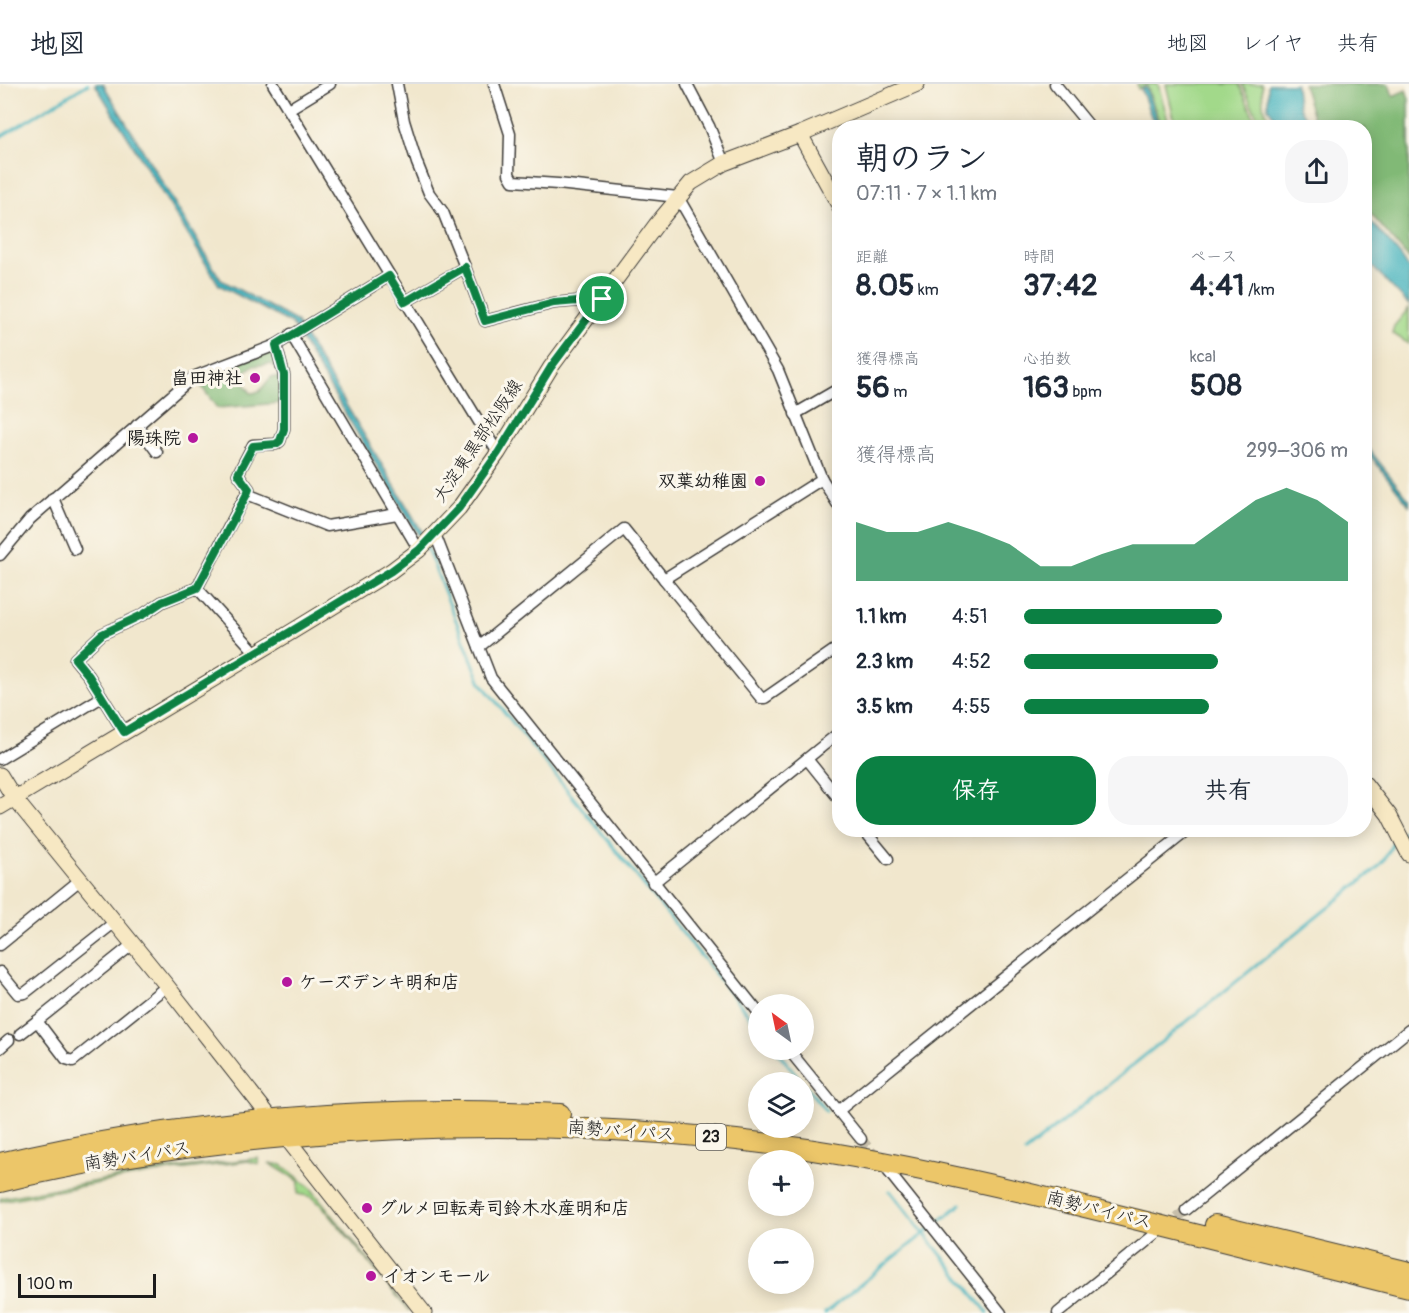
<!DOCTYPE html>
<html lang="ja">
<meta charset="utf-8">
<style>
:root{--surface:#fff;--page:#f6f6f7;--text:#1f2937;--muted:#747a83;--line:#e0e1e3;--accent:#0b8043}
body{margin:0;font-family:Pangolin,"Klee One",sans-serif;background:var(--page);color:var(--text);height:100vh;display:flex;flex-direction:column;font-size:22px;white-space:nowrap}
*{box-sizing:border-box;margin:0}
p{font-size:20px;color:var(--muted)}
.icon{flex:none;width:33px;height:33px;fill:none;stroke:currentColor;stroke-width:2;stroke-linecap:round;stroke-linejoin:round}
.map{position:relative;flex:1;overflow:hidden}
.side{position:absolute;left:832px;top:36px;width:540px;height:717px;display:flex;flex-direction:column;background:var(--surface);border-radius:24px;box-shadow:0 3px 15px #0003}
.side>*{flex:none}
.needle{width:39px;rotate:327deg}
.controls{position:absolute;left:748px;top:910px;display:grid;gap:12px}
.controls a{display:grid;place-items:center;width:66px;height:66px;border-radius:50%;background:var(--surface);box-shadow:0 3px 15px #0003;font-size:30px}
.scale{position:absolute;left:18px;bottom:15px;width:138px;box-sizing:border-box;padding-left:6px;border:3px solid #1c1c1c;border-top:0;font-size:16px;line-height:21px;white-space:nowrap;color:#1c1c1c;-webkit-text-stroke:4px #fbf7ec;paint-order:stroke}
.pin{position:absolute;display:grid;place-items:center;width:51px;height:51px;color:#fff;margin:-26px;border:3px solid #fff;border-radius:50%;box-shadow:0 2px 6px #0007}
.round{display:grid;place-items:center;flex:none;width:63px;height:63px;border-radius:24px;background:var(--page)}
.overview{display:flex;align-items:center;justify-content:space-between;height:102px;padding:0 24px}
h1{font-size:33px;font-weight:700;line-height:45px}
.stats{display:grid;grid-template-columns:repeat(3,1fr);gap:9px;height:102px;padding:6px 24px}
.stats div{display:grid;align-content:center}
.stats b{font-size:30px;font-weight:700}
.stats small{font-size:16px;font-weight:400}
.stats p{font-size:16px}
.chart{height:168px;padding:12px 24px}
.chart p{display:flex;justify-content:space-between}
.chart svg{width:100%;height:108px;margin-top:6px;fill:var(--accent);opacity:.7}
.cta{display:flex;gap:12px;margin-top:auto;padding:12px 24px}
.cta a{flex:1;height:69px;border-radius:24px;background:var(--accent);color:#fff;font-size:24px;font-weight:700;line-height:69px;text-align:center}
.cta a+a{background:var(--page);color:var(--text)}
ul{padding:0 24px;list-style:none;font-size:20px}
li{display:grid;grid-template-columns:96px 72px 1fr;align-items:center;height:45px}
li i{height:15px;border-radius:8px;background:var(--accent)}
header{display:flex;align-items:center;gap:36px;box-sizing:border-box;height:84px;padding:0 30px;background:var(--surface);border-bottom:2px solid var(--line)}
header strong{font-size:28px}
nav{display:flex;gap:33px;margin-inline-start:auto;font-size:21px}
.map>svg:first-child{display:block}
.green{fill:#a2d98a;stroke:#5f7a53;stroke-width:1.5}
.forest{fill:#81b976;stroke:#4e6a49;stroke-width:1.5}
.water{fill:#44b3be;stroke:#30686d;stroke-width:1.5}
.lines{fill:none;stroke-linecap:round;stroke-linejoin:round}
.stream{stroke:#44b3be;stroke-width:3}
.street-tunnel{stroke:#c6beaa;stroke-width:10;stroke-dasharray:10 5;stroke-linecap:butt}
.street-casing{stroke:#3c3a37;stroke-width:13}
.secondary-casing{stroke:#3c3a37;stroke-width:17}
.highway-casing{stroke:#3c3a37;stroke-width:22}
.street{stroke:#fff;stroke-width:10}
.secondary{stroke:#f7e8c3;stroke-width:15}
.highway{stroke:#ecc669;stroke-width:20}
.route-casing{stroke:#fff;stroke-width:12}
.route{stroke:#0b8043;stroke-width:8}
.poi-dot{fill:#b5179e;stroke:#fbf7ec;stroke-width:2}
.labels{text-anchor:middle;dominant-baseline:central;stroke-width:6;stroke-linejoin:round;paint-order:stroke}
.shield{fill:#fbf7ec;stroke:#5f5e5a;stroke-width:1.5}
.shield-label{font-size:16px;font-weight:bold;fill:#1c1c1c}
.poi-label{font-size:18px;font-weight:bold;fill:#1c1c1c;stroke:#fbf7ec;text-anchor:end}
.street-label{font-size:18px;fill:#1c1c1c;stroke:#fbf7ec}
</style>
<header>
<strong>地図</strong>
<nav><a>地図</a><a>レイヤ</a><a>共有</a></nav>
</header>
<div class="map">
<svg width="1409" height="1229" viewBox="0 0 1409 1229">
<rect width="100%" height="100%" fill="#fbf7ec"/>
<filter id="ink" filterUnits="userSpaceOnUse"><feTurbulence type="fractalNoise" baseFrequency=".0167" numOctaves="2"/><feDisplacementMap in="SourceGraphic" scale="12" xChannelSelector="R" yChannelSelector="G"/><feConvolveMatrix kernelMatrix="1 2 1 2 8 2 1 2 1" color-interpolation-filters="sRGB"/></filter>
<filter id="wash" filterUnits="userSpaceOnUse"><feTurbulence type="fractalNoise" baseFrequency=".008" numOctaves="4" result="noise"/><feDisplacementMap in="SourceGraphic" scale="24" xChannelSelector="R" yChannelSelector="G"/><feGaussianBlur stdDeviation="1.35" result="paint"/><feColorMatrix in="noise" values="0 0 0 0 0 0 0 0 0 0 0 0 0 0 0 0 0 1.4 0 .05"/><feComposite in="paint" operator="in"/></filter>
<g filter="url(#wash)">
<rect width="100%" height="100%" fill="#f1e7cd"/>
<g class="green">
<polygon points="1137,0 1158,0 1170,43 1161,43 1147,2 1138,5"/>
<polygon points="1166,0 1239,0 1258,43 1176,43"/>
<polygon points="1242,0 1262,0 1263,21 1272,43 1262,43"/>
<polygon points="1409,224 1409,260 1392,249 1394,242"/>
<polygon points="258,1074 259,1080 248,1077 154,1089 0,1117 1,1114 154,1087"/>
<polygon points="269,1079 282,1081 310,1103 409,1227 324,1124 312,1113 298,1110 299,1097"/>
</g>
<g class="forest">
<polygon points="1303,0 1389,0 1393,12 1406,6 1409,15 1409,175 1365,123 1365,44 1316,43"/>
<polygon points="274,266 279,285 271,280 253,282 243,289 243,298 251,309 259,308 271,293 281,293 281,319 217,324 199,299 203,290"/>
</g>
<g class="water">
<polygon points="95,0 103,0 221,196 296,237 424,451 420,454 292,240 219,201"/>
<path d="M1268 0H1296C1297 22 1299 28 1314 43H1282L1268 24Z"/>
<polygon points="1146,4 1159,43 1155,43 1141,5"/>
<path d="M1365 131C1375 144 1407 174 1409 187 1409 198 1409 210 1409 221L1365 175Z"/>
<polygon points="1365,360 1409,416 1409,421 1365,365"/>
</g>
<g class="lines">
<g class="stream">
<polyline points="0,53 88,0"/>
<polyline points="427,464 481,599 759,944"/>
<polyline points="1403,749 1409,744"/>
<polyline points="776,966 803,999"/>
<polyline points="804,1000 826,1027"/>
<polyline points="1025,1068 1376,785 1384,776 1395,755"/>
<polyline points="890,1107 988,1229"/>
<polyline points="825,1229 961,1120"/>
</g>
</g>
</g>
<g filter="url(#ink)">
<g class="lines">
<g class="street-tunnel">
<polyline points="861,1055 878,1075"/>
<polyline points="1165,1143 1186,1126"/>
</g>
<g class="street-casing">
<g id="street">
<polyline points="273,0 498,369"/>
<polyline points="397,0 404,37 417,79 429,109 443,128 465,183 405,218"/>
<polyline points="494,0 510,50 509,90 513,97 558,100 678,113 778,286 822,395 840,424"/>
<polyline points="687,0 709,42 724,79"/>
<polyline points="1055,0 1091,44"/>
<polyline points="289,25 330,0"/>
<polyline points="465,183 485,237 554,219 602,215"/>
<polyline points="291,250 419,466"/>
<polyline points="795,330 840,304"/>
<polyline points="137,341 157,368"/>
<polyline points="247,410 327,442 397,430"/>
<polyline points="53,414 75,465"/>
<polyline points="435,450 491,594 759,929"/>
<polyline points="0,471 30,435 193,293 276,261 389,192"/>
<polyline points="664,495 761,614 765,614 840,562"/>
<polyline points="197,504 256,569"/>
<polyline points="479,563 624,445 664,495 822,395"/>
<polyline points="124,648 89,592 75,575 102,550 144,530 162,518 197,504 249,405 238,390 253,361 276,360 280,357 284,345 284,291 276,261"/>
<polyline points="0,675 102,613"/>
<polyline points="807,675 840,716"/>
<polyline points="864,746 888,775"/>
<polyline points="653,799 840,648"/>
<polyline points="133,860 37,937 66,975 73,977 167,902"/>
<polyline points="0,861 80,796"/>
<polyline points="0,888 18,910 25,909 115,838"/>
<polyline points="20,950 37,937"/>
<polyline points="0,964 9,956"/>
<polyline points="789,966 861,1055"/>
<polyline points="838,1027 1188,746"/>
<polyline points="888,1087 1001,1229"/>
<polyline points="1186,1126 1409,946"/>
<polyline points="1058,1229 1158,1148"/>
</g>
</g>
<g class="secondary-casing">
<g id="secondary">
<polyline points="800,50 840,123"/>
<polyline points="0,691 14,714 167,902 424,1229"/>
<polyline points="1365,700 1389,731 1409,770"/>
<polyline points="0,723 270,561 391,487 419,466 459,424 498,369 551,283 656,141 691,99 724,79 800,50 917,0"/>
</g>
</g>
<g class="highway-casing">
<g id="highway">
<path d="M0 1079C182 1036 374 1020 560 1030"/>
<path d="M0 1098C93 1075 188 1062 284 1053 458 1037 634 1040 807 1065 892 1078 977 1097 1060 1117 1177 1145 1293 1175 1409 1204"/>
<polyline points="1215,1141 1409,1188"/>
</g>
</g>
<use href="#street" class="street"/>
<use href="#secondary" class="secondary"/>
<use href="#highway" class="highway"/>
</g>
</g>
<g class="lines" filter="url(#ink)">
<g class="route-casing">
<polygon id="route" points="465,183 485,237 554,219 602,215 551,283 498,369 459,424 419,466 391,487 124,648 89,592 75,575 102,550 144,530 162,518 197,504 247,410 249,405 238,390 253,362 276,360 280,357 284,345 284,291 276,261 389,192 405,218"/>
</g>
<use href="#route" class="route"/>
</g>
<g class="poi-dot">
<circle cx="255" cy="294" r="6"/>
<circle cx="193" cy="354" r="6"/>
<circle cx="760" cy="397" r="6"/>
<circle cx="287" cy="898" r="6"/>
<circle cx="367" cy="1124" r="6"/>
<circle cx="371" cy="1192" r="6"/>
</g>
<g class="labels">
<rect class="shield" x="696" y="1040" width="30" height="26" rx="4.5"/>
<g class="shield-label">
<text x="711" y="1053">23</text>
</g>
<g class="poi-label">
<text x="243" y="294">畠田神社</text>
<text x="181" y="354">陽珠院</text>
<text x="748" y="397">双葉幼稚園</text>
<text x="299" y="898" text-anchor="start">ケーズデンキ明和店</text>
<text x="379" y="1124" text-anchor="start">グルメ回転寿司鈴木水産明和店</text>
<text x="383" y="1192" text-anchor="start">イオンモール</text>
</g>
<g class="street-label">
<text transform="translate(478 357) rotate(-56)">大淀東黒部松阪線</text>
<text transform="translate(621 1047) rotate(4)">南勢バイパス</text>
<text transform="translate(137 1072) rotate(-9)">南勢バイパス</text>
<text transform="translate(1099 1126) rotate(14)">南勢バイパス</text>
</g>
</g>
</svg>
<div class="controls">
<a><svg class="needle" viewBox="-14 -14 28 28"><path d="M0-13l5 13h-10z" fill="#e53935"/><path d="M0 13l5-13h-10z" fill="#747a83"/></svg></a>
<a><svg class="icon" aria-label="layers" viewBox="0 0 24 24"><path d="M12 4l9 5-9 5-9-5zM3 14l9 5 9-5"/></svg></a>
<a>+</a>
<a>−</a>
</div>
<div class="scale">100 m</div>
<div class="pin" style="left:602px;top:215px;background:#1e9e55"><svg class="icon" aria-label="arrive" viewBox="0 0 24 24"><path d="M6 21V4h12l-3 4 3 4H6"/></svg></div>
<section class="side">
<div class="overview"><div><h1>朝のラン</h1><p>07:11 · 7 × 1.1 km</p></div><a class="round"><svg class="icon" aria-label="share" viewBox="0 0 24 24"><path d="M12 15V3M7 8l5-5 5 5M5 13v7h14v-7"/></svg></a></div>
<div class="stats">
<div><p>距離</p><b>8.05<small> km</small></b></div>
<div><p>時間</p><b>37:42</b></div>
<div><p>ペース</p><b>4:41<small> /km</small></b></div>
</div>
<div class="stats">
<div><p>獲得標高</p><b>56<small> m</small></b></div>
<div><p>心拍数</p><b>163<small> bpm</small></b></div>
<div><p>kcal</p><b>508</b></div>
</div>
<div class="chart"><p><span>獲得標高</span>299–306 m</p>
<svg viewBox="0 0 160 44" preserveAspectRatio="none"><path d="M0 44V20L10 24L20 24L30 20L40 24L50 29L60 38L70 38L80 33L90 29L100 29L110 29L120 20L130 11L140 6L150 11L160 20V44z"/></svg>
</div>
<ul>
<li><b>1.1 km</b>4:51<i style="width:61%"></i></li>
<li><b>2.3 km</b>4:52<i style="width:60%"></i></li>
<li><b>3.5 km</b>4:55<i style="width:57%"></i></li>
</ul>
<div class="cta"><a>保存</a><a>共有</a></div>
</section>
</div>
